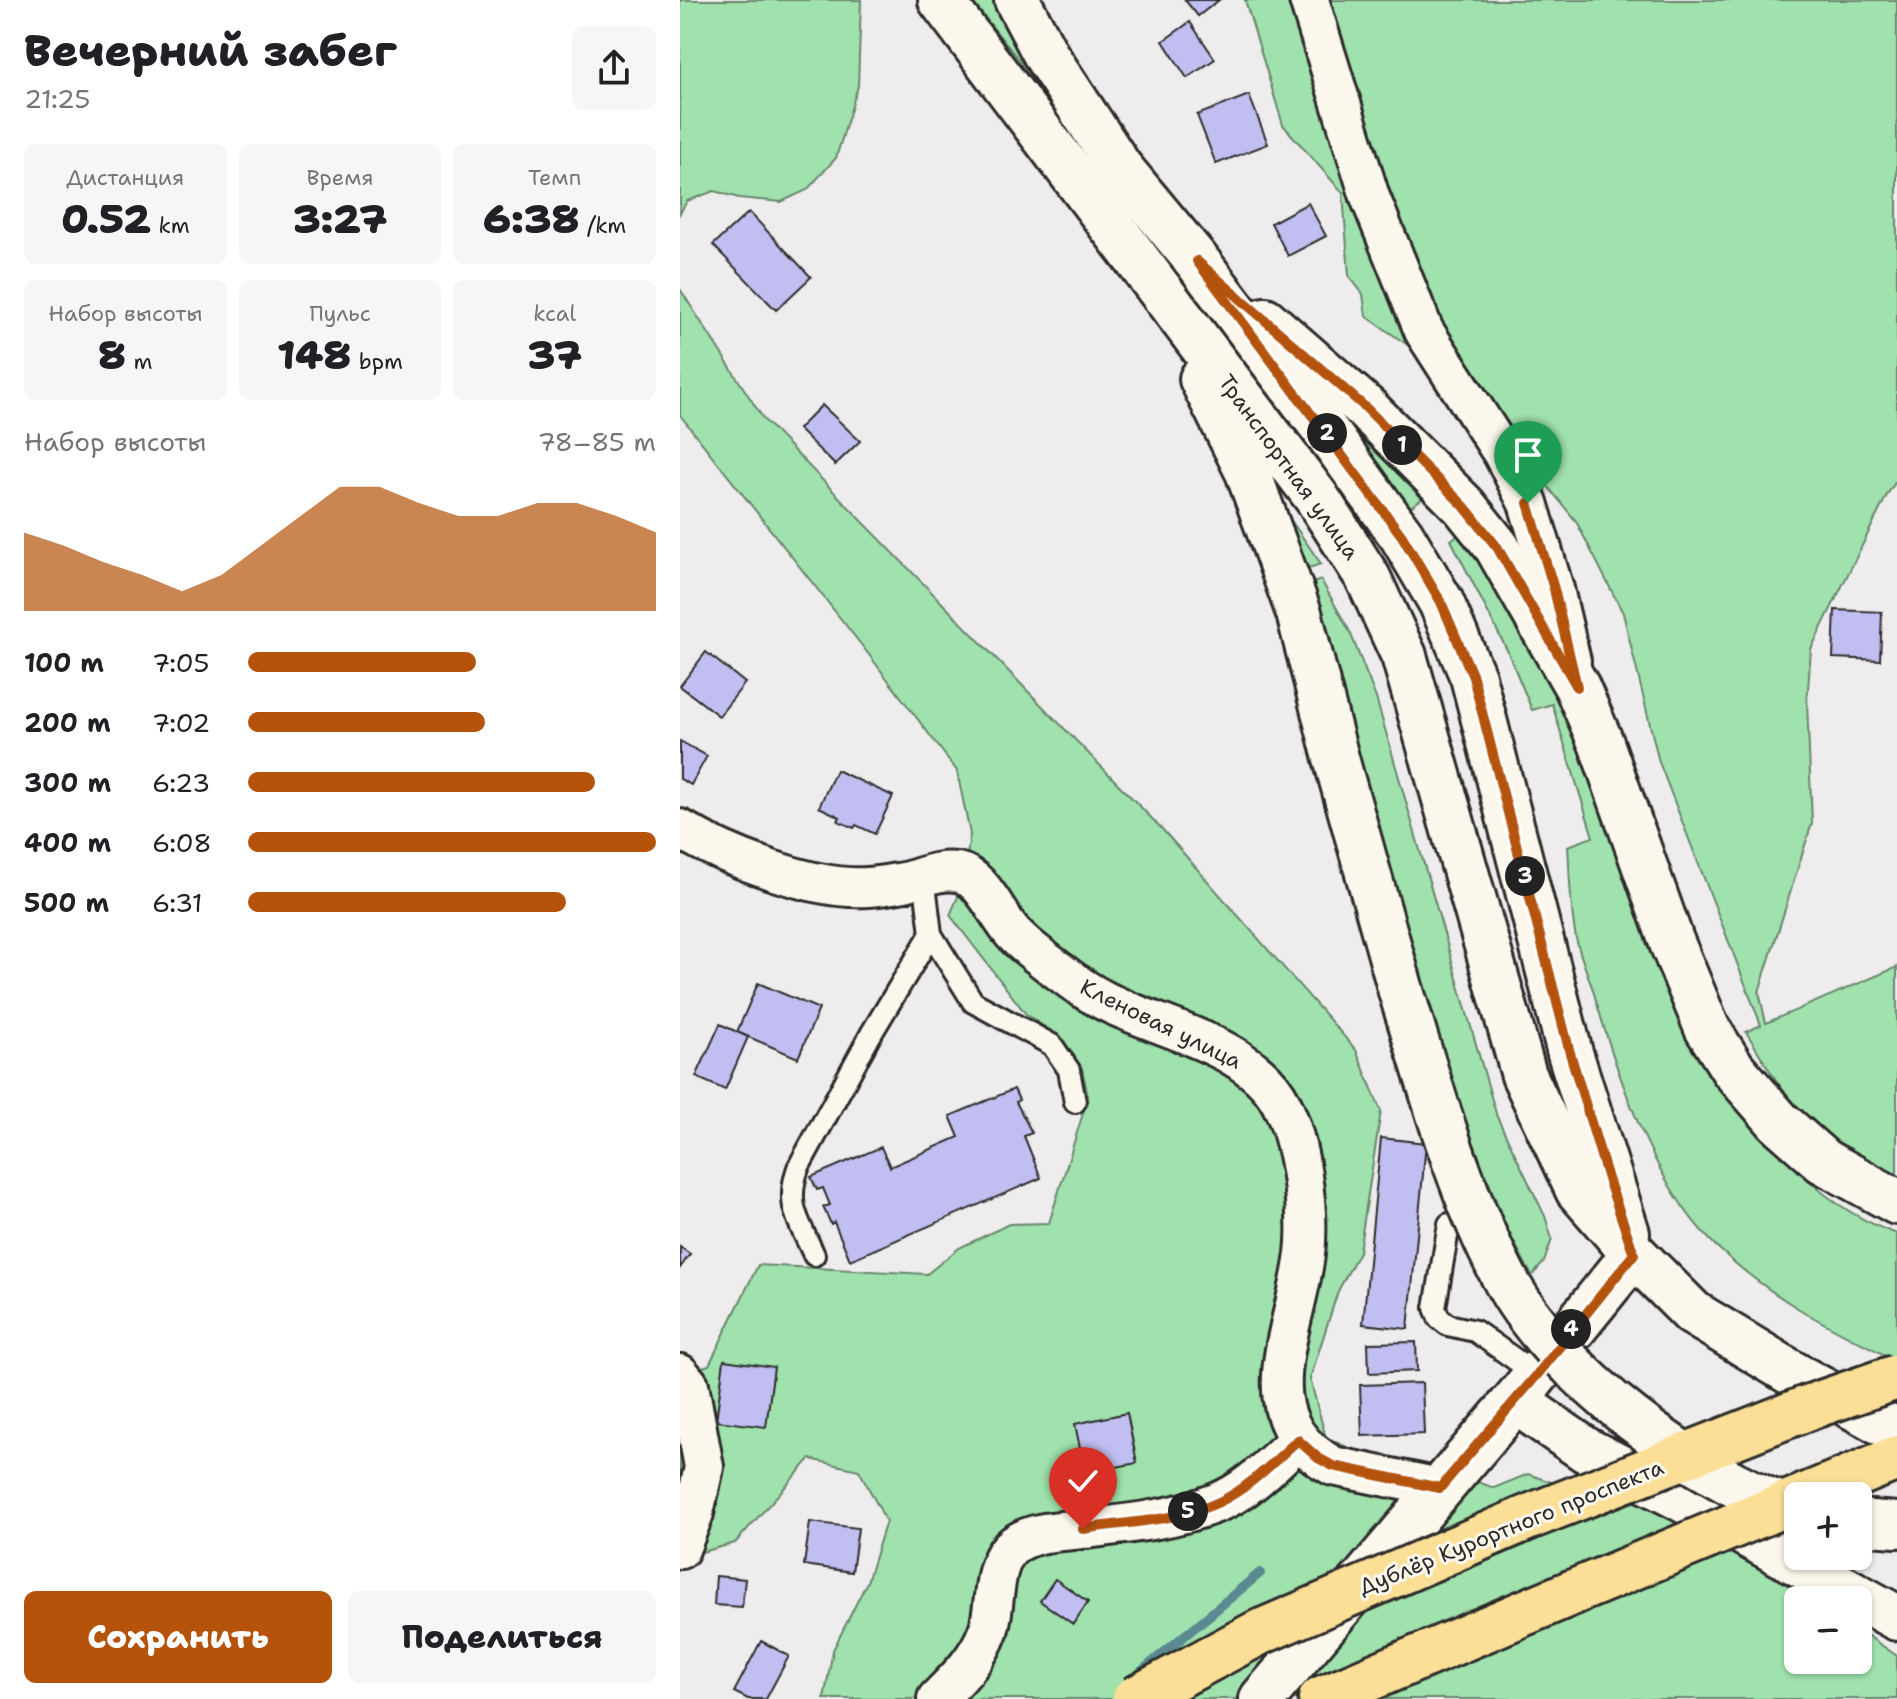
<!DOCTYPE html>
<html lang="ru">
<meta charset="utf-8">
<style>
:root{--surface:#fff;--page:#f6f6f6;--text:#202124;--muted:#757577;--accent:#b45309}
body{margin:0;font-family:"Shantell Sans",sans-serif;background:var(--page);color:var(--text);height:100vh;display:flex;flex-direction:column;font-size:30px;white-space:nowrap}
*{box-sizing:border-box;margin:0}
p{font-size:26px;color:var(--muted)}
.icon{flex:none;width:44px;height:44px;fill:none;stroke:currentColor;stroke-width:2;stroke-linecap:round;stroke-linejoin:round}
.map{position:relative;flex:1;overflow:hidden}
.panel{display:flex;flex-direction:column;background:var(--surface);width:680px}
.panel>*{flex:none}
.controls{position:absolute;left:1104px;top:1482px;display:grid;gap:16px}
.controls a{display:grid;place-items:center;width:88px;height:88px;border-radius:12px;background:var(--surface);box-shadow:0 2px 6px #0004;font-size:40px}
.pin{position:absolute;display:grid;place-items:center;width:68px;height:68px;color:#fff;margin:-82px -34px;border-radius:50% 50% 50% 0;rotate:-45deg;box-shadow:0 0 8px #0007}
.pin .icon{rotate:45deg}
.km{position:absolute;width:40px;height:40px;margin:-20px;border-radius:50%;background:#222;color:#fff;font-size:22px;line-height:40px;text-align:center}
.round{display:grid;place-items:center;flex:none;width:84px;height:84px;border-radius:12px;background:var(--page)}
.summary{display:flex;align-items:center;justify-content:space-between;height:136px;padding:0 24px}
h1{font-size:44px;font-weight:800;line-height:60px}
.metrics{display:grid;grid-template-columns:repeat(3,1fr);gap:12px;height:136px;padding:8px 24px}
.metrics div{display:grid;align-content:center;border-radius:12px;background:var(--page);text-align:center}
.metrics b{font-size:40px;font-weight:800}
.metrics small{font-size:22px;font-weight:400}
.metrics p{font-size:22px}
.chart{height:224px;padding:16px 24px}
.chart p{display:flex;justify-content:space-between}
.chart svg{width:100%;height:144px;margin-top:8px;fill:var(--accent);opacity:.7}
.button{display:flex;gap:16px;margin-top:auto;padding:16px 24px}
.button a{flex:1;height:92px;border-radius:12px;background:var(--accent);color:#fff;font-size:32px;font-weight:800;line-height:92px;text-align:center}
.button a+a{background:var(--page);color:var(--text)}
ul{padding:0 24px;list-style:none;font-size:26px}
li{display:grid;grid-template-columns:128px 96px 1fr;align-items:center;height:60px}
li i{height:20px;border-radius:10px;background:var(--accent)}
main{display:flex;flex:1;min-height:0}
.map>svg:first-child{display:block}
.green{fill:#a0e2ad;stroke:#66866c;stroke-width:2}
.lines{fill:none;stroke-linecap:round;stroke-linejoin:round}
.stream{stroke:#5a8992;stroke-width:10}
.building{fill:#c1bff1;stroke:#2b2b2b;stroke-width:2}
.service-casing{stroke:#2b2b2b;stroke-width:26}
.minor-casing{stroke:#2b2b2b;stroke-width:44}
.tertiary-casing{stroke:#2b2b2b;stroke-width:50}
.secondary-casing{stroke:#2b2b2b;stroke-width:50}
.primary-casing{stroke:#2b2b2b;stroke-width:50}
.service{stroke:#fbf7ec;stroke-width:20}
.minor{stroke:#fbf7ec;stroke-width:38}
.tertiary{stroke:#fbf7ec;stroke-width:44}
.secondary{stroke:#fbf7ec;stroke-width:44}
.primary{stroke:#fbdf96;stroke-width:44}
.secondary-bridge-casing{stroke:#2b2b2b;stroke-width:50;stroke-linecap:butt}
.primary-bridge-casing{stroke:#2b2b2b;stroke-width:50;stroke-linecap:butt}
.secondary-bridge{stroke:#fbf7ec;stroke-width:44}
.primary-bridge{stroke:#fbdf96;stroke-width:44}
.route-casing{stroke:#fff;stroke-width:16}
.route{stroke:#b45309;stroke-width:10}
.labels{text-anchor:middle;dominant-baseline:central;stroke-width:6;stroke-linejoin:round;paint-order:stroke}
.street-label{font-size:22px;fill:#2b2b2b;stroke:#fbf7ec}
</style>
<main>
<section class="panel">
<div class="summary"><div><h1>Вечерний забег</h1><p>21:25</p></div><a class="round"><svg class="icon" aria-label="share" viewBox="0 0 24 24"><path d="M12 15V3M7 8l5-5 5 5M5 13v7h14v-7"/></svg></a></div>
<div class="metrics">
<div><p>Дистанция</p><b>0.52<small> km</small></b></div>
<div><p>Время</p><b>3:27</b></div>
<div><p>Темп</p><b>6:38<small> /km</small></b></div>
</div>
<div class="metrics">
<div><p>Набор высоты</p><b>8<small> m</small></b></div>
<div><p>Пульс</p><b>148<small> bpm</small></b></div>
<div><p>kcal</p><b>37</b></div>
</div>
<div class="chart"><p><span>Набор высоты</span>78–85 m</p>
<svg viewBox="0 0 160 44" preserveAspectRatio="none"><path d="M0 44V20L10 24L20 29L30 33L40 38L50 33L60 24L70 15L80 6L90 6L100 11L110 15L120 15L130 11L140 11L150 15L160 20V44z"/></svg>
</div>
<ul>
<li><b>100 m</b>7:05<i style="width:56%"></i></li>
<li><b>200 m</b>7:02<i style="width:58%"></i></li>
<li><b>300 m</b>6:23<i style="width:85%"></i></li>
<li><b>400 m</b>6:08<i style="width:100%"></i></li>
<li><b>500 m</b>6:31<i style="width:78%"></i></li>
</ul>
<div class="button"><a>Сохранить</a><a>Поделиться</a></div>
</section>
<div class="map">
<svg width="1217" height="1699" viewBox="0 0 1217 1699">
<rect width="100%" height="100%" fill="#efeced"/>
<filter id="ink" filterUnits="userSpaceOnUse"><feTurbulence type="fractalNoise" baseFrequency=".0125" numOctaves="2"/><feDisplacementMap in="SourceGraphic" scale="16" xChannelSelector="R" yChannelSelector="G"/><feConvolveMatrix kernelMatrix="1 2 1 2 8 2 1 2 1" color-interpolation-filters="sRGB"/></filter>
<g filter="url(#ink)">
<g class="green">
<polygon points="0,0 181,0 178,86 156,158 127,190 101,202 59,198 34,191 7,201 0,213"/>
<polygon points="291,0 320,0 360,82 351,75"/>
<path d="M565 0H1217V480L1208 493 1131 649 1127 702 1132 823 1079 992 1086 1023 1217 967V1181C1175 1158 1136 1133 1106 1094 1091 1075 1079 1052 1066 1032L1081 1025 979 762 943 613 896 521 785 385 686 316 683 294 669 276 663 193 603 125Z"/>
<polygon points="0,289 84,420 482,829 676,1050 701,1111 679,1252 658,1291 630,1379 646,1438 728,1473 768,1471 814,1488 848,1474 880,1485 915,1489 949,1501 990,1509 1117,1573 1121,1592 1134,1600 1118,1600 1118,1660 1178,1660 1178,1629 1217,1656 1217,1699 144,1699 153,1650 187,1582 206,1521 179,1470 130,1459 55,1543 0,1558 0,1374 29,1365 78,1265 247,1274 279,1248 329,1224 369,1223 408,1097 402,1068 383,1040 346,1014 270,915 283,885 290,834 277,771 183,647 0,415"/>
<polygon points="660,411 747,495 725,511 658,414"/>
<polygon points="599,503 641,564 614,573"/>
<path d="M791 525 1109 1159C1136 1193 1177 1220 1217 1234V1355L1211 1358C1143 1324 1087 1296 1032 1242 972 1182 936 1071 913 990 907 973 900 955 896 938 890 908 890 876 888 846L913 837 872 704 852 710 827 650 771 540Z"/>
<polygon points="641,580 670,632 696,698 817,1117 865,1216 872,1239 864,1262 852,1276 827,1229 783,1116 619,588"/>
</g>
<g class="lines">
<polyline class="stream" points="456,1676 580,1573"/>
</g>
<g class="building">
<polygon points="505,0 539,0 518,16"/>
<polygon points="510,22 535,59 507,78 483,41"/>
<polygon points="569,95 588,144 536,164 517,115"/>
<polygon points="628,203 646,236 608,256 591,223"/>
<polygon points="69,212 131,277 96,310 33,245"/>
<polygon points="142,405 180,441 155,465 118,429"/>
<polygon points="1155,610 1202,612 1200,660 1153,658"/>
<polygon points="26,652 65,683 39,716 0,686"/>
<polygon points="0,741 27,756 11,785 0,779"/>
<polygon points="156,770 213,796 195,834 176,825 174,828 158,821 160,817 139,807"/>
<polygon points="78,983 139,1009 118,1058 57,1032"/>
<polygon points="40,1024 68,1037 45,1090 16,1077"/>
<polygon points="334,1089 339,1100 336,1102 352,1133 344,1136 361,1178 170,1260 154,1222 151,1224 143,1207 150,1205 143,1188 137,1190 131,1177 201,1147 210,1167 279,1137 270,1116"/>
<polygon points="701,1138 746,1143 728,1329 683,1324"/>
<polygon points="0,1247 10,1254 0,1268"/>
<polygon points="736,1342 737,1371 689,1373 688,1343"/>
<polygon points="44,1360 94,1367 86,1427 36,1421"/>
<polygon points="742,1383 744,1434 682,1436 680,1385"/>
<polygon points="447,1413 457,1463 405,1473 395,1424"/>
<polygon points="130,1522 178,1528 172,1572 124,1565"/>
<polygon points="36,1576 65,1579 62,1607 34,1605"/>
<polygon points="375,1579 408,1602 393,1624 360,1601"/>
<polygon points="81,1641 109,1656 86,1699 68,1699 54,1692"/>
</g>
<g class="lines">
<g class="service-casing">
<g id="service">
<polyline points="244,876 251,934 293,1002 372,1045 389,1070 395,1102"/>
<polyline points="769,1224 755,1308 759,1318 768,1325 795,1331 857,1375"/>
<path d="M134 1255C119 1221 105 1206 118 1168L191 1034 251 934"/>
</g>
</g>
<g class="minor-casing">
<g id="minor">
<polyline points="629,0 690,197 744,331 823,454 848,503 874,589 891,661"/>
<path d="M0 829C47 857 134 891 188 887 200 886 213 884 224 882 242 878 258 869 277 872 303 877 316 914 333 933 346 947 364 960 379 971 393 982 409 993 425 1001 478 1028 563 1043 597 1096 620 1133 630 1211 625 1254 616 1331 564 1418 653 1466L760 1488"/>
<polyline points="0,1374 9,1385 24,1467 14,1513 0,1549"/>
<path d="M257 1699C277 1679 298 1659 308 1631 317 1606 310 1563 334 1545 355 1530 379 1532 404 1529 447 1524 495 1519 536 1503 568 1491 593 1463 618 1440"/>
</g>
</g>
<g class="tertiary-casing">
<polyline id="tertiary" points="835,1401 906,1450 1002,1499 1217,1618"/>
</g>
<g class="secondary-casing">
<g id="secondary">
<polyline points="261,0 637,498 688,578 724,656 844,1075 898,1190 954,1254 1013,1313 1115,1375 1217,1431"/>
<polyline points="337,0 367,57 440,168 517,261 654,442 722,536 761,602 793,677 890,1053 947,1233"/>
<polyline points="585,320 686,408 784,506 817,547 897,687 921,743 992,943 1027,1028 1053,1069 1099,1122 1143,1161 1217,1202"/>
<polyline points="522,379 568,472 619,613 657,762 721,991"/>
<polyline points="1178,1522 1217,1525"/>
<polyline points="582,1699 835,1401 954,1254"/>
</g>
</g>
<g class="primary-casing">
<g id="primary">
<polyline points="1125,1496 1217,1458"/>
<polyline points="641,1699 891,1593"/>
</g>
</g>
<use href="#service" class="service"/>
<use href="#minor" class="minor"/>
<use href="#tertiary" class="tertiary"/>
<use href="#secondary" class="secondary"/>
<use href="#primary" class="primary"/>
<g class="secondary-bridge-casing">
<path id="secondary-bridge" d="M721 991C751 1087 777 1187 824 1277 873 1372 1017 1480 1118 1511"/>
</g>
<g class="primary-bridge-casing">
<g id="primary-bridge">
<polyline points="891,1593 1118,1499"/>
<polyline points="455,1699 578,1633 849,1517 1127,1408 1217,1377"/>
</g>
</g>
<use href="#secondary-bridge" class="secondary-bridge"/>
<use href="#primary-bridge" class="primary-bridge"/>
</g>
</g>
<g class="lines" filter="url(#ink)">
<g class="route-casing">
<path id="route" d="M403 1529C447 1522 498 1521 539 1502 569 1488 593 1462 618 1440L638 1458 653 1466 760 1488 857 1375 954 1254 928 1179 890 1053 793 677 761 602 722 536 517 261 686 408 784 506 817 547 897 687 874 589 848 503"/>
</g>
<use href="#route" class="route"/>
</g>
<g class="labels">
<g class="street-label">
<text transform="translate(609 467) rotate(54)">Транспортная улица</text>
<text transform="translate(481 1024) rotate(26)">Кленовая улица</text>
<text transform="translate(831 1527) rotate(-22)">Дублёр Курортного проспекта</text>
</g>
</g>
</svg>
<div class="controls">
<a>+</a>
<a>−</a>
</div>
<div class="pin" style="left:848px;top:503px;background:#1e9e55"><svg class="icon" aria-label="arrive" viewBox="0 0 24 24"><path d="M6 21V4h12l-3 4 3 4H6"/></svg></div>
<div class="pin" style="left:403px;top:1529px;background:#d93025"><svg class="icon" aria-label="check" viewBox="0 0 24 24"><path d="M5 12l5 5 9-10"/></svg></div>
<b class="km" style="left:722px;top:445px">1</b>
<b class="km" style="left:647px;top:433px">2</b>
<b class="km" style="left:845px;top:876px">3</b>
<b class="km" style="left:891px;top:1329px">4</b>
<b class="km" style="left:508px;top:1511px">5</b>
</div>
</main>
